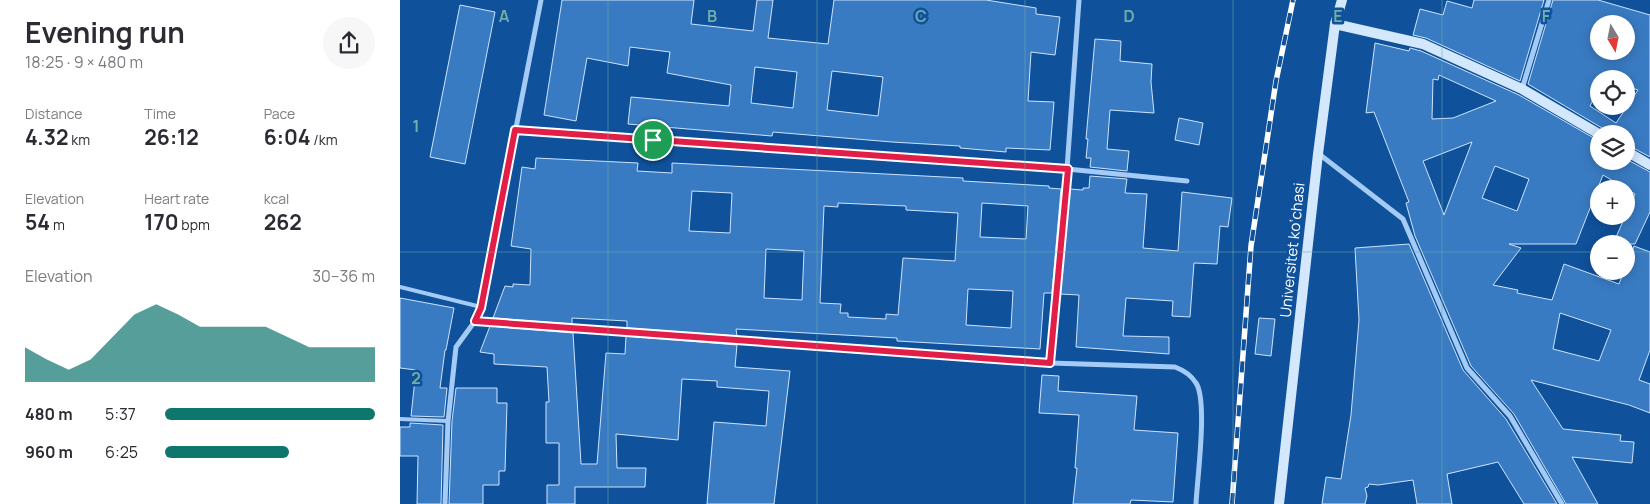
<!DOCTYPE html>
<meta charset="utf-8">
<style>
:root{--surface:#fff;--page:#f7f7f7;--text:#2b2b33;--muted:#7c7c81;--accent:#0f766e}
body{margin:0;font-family:Manrope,sans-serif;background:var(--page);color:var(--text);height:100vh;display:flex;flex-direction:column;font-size:19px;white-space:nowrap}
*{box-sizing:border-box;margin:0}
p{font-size:16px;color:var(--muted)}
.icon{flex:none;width:28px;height:28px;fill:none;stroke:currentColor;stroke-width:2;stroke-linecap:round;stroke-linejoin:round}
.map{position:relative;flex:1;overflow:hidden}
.sheet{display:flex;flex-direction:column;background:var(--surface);width:400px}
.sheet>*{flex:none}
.needle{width:32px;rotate:170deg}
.tools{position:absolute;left:1190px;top:15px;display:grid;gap:10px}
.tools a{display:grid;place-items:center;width:45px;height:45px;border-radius:50%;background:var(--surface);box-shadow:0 2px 12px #0003;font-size:25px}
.pin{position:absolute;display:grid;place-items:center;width:42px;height:42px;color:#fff;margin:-21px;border:2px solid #fff;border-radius:50%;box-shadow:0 1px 5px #0007}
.round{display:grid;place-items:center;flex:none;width:52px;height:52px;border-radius:26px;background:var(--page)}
.summary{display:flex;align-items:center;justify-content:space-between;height:85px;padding:0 25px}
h1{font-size:28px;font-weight:700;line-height:38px}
.stats{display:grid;grid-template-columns:repeat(3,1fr);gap:8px;height:85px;padding:5px 25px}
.stats div{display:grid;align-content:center}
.stats b{font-size:21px;font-weight:700}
.stats small{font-size:14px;font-weight:400}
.stats p{font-size:14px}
.chart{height:140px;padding:10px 25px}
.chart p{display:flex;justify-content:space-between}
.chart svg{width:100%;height:90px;margin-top:5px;fill:var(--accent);opacity:.7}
ul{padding:0 25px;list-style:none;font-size:16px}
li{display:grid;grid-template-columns:80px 60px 1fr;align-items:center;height:38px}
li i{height:12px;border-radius:6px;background:var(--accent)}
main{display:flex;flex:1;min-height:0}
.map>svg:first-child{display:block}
.building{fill:#397bc2;stroke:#cce4fe;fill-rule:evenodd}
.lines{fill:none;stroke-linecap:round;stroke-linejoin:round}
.lane{stroke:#a3cbf5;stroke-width:4}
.street{stroke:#a3cbf5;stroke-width:5}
.secondary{stroke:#d3e7fd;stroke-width:10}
.rail-casing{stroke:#fff;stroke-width:5.5}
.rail{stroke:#10519b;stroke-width:4;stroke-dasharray:11;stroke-linecap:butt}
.route-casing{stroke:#fff;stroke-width:10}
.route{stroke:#e11d48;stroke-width:6}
.grid{fill:none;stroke:#6fada8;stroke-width:1;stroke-opacity:0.55}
.labels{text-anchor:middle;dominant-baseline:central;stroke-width:5;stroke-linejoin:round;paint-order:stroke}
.street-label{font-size:15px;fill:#fff;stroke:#10519b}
.grid-label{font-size:16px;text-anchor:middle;font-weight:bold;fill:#6fada8;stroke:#10519b;stroke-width:5;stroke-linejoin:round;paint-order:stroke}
</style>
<main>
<section class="sheet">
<div class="summary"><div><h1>Evening run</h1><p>18:25 · 9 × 480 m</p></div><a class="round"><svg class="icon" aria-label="share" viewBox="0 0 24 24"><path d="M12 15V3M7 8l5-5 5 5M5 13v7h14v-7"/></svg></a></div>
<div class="stats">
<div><p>Distance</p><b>4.32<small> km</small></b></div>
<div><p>Time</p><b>26:12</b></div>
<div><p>Pace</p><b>6:04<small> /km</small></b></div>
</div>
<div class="stats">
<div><p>Elevation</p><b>54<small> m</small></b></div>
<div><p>Heart rate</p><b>170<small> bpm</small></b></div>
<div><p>kcal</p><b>262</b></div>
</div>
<div class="chart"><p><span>Elevation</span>30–36 m</p>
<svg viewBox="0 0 160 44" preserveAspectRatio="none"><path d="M0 44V27L10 33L20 38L30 33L40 22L50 11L60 6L70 11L80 17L90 17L100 17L110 17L120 22L130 27L140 27L150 27L160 27V44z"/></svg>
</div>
<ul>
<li><b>480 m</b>5:37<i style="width:100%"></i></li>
<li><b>960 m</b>6:25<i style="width:59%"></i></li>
</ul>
</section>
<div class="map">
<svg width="1250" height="504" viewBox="0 0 1250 504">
<rect width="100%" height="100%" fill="#10519b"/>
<g class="building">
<path d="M162 0H294L291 24 353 31 357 0H373L368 38 428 44 434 0H586L636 8V14L660 17 655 55 631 52 628 101 654 102 650 150 606 148V152L560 148V146L492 142 373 132 372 136 228 124 231 97 329 106 331 85 267 73 270 52 230 47 228 66 187 58 176 121 144 115ZM355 67 397 72 393 108 351 103ZM432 71 483 77 478 116 427 110Z"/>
<polygon points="1074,0 1144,0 1120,81 1026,38 1013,35 1020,9 1043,15 1047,1 1072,8"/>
<path d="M1153 0H1198L1250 15V157L1226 144V134H1206L1202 128 1128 84ZM1199 24H1226V51H1199ZM1199 79H1226V86L1238 90 1216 123 1190 106 1199 88Z"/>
<polygon points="60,5 95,12 65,164 30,157"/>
<polygon points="695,39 721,41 720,61 752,64 751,82 754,113 710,110 707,149 729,151 727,171 690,167 691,158 686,158 688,139 686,139"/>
<path d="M975 43 1009 51 1010 48 1021 51 1119 95 1199 141V161H1226V159L1250 172V212L1235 244H1213L1235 194 1203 175 1176 244H1109L1121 248 1093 285 1118 290 1117 293 1152 300 1164 264 1219 284 1224 271H1226V266L1234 246 1250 252V350L1239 380 1250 384V413L1229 405 1131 380 1163 429 1221 435 1220 441 1234 442 1232 463 1172 457 1198 504H1166L1114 414 1071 366 1015 236 1006 203 1009 202 974 112 966 113ZM1039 75 1096 101 1053 118 1032 119 1033 79 1038 80ZM1072 142 1044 215 1023 161ZM1095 166 1129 179 1117 211 1082 198ZM1160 313 1211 330 1199 361 1153 349Z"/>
<polygon points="779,118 803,123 799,145 775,140"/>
<path d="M136 158 238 163 237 171 272 173V163L563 178V181L649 186V188L661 189 652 293H644L640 349 497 341V338L336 329 337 336 227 328V321L172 318V324L93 318 105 286 113 287V284L130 285 131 249 111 246 122 167 135 169ZM292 191 332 193 330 233 289 231ZM438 203 506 206V210L558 213 555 261 503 258 498 315 486 314V319L448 317V313H440L441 304 420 303 424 206 438 207ZM582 203 628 206 626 239 580 237ZM366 249 404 251 402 300 364 298ZM568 289 613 291 611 328 566 325Z"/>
<polygon points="690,176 727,179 725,193 747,194 743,248 778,251 782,192 832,198 828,227 820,226 817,264 794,263 790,317 772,316 773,301 726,298 723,336 769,337 769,354 676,347 679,295 660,294 670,189 683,190 683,188 689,188"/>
<polygon points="1009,244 1063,370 1106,419 1157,504 1124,504 1098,462 1047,474 1052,504 1017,504 1013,480 978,485 969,484 968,487 965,488 967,496 965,504 922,504 926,477 941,479 951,415 959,320 955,248"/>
<polygon points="0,298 54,308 46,350 45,350 40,388 47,388 44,417 11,416 16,370 0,368"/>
<polygon points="859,318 875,319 871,356 855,354"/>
<polygon points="90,326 173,333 181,464 197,464 206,353 225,354 226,336 337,345 335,367 390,371 374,504 307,504 314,422 366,426 369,391 317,387 317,381 282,379 278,440 216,434 217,468 246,468 245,487 175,487 175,504 147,504 147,485 159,485 159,443 146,443 146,402 149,402 147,367 94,364 94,354 80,352"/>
<polygon points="642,375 659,376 658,391 737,396 734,430 778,433 773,502 731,500 730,504 673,504 677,468 675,468 679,415 639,413"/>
<polygon points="56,388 97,388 97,403 107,403 105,471 99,471 99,485 83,485 83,504 49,504 52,421"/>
<polygon points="10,423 43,425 41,504 17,504 18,456 0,456 0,427 10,427"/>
</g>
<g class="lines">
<g class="lane">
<polyline points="0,287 81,307"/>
<polyline points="0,419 48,421"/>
</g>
<g class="street">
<polyline points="141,0 81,307 75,321 650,363 667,169 679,0"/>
<polyline points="1122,89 1149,0"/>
<polyline points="115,130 667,169 787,181"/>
<polyline points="919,154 1003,219 1067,368 1110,416 1162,504"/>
<path d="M650 363 775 367C783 370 791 375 796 383 808 401 797 480 796 504"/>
<polyline points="45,504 48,421 56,347 75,321"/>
</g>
<g class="secondary">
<polyline points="935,24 1023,44 1122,89 1199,134"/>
<polyline points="1226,151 1250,165"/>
<polyline points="879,504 918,154 935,24 942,0"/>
</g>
<g class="rail-casing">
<polyline id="rail" points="832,504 851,246 876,81 893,0"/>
</g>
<use href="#rail" class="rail"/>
</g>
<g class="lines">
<g class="route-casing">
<polygon id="route" points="115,130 668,169 650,363 75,321 81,308"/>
</g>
<use href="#route" class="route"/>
</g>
<path class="grid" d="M208 0V504M417 0V504M625 0V504M833 0V504M1042 0V504M0 252H1199M1226 252H1250"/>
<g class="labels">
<g class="street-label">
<text transform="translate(892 250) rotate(-84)">Universitet kо‘chasi</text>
</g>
</g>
<g class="grid-label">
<text x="104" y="22">A</text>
<text x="312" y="22">B</text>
<text x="521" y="22">C</text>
<text x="729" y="22">D</text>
<text x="938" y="22">E</text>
<text x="1146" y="22">F</text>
<text x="16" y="132">1</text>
<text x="16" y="384">2</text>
</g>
</svg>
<div class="tools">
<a><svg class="needle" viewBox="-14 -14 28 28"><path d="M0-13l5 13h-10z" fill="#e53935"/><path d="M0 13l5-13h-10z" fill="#7c7c81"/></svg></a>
<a><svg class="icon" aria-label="locate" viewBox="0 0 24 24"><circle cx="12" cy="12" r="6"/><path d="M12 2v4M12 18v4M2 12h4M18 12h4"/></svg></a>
<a><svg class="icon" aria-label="layers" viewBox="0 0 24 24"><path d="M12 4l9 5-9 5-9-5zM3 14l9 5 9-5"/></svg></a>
<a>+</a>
<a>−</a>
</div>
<div class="pin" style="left:253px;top:140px;background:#1e9e55"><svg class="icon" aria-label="arrive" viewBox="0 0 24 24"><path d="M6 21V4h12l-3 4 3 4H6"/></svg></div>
</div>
</main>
